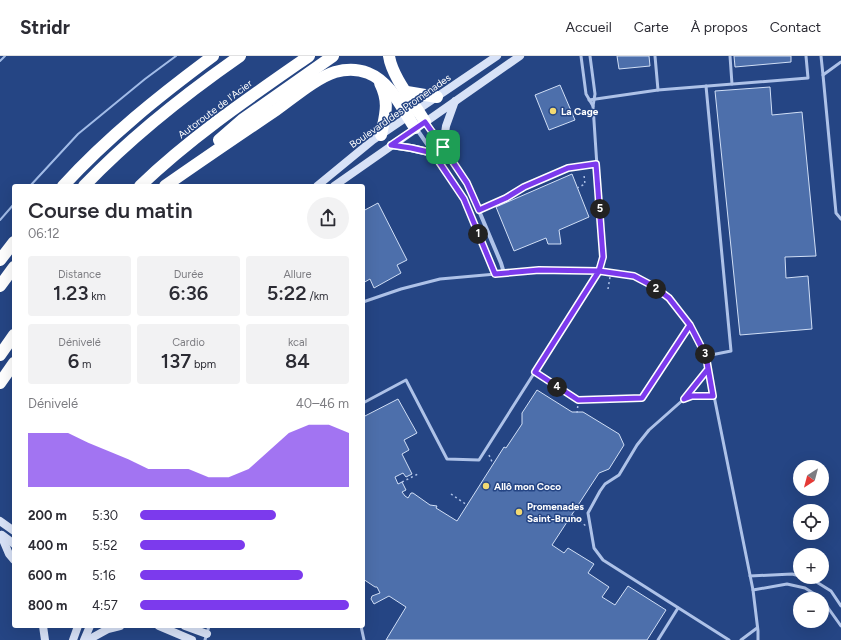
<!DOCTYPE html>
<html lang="fr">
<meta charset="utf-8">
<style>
:root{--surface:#fff;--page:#f2f2f3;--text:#2b2b33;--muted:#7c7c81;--line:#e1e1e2;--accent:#7c3aed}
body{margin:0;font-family:Figtree,sans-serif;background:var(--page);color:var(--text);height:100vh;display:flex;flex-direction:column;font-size:15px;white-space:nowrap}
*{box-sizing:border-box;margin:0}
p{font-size:13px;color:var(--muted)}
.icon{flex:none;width:22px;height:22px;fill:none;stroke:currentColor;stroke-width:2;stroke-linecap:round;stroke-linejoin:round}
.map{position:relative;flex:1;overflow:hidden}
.side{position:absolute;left:12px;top:128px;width:353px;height:444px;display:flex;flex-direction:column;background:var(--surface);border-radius:4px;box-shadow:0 4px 16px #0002}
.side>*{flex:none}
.needle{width:26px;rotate:216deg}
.controls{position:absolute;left:793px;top:404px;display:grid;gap:8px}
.controls a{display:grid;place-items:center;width:36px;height:36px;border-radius:50%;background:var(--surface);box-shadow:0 4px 16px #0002;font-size:20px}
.pin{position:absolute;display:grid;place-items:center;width:34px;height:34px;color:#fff;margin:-17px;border-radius:8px;box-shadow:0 2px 6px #0006}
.km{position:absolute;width:20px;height:20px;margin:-10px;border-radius:50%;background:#222;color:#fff;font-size:11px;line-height:20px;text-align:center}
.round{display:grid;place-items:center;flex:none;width:42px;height:42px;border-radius:21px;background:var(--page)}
.headline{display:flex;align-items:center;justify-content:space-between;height:68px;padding:0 16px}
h1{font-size:22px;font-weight:600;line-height:30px}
.stats{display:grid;grid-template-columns:repeat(3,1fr);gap:6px;height:68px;padding:4px 16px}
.stats div{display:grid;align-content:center;border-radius:4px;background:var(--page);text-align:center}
.stats b{font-size:20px;font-weight:600}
.stats small{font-size:11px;font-weight:400}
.stats p{font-size:11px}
.chart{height:112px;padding:8px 16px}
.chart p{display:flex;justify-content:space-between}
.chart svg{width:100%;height:72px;margin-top:4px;fill:var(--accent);opacity:.7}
ul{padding:0 16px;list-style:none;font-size:13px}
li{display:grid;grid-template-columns:64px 48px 1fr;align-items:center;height:30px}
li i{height:10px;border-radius:5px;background:var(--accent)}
header{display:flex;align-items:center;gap:24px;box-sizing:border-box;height:56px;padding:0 20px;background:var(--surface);border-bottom:1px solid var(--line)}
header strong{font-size:19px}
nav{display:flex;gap:22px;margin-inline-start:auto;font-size:14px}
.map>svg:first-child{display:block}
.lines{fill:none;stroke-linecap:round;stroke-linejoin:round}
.stream{stroke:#a2bce8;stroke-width:2}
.building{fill:#4d6fab;stroke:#d1dff6}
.path{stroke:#aec2e8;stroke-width:1.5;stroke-dasharray:2 3;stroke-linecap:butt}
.lane{stroke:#aec2e8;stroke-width:3}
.street{stroke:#aec2e8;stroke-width:4}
.secondary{stroke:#d8e2f7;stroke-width:8}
.highway{stroke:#fff;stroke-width:12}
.route-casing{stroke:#fff;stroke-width:8}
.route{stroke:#7c3aed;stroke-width:5}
.poi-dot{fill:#f2d972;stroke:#254584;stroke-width:1.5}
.labels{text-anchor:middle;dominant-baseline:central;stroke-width:3;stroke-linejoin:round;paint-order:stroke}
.street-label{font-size:10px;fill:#fff;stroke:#254584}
.poi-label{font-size:10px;font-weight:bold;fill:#fff;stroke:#254584;text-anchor:start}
</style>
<header>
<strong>Stridr</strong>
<nav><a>Accueil</a><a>Carte</a><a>À propos</a><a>Contact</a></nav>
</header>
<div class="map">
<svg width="841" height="584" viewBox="0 0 841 584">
<rect width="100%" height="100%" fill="#254584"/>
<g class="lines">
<g class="stream">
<polyline points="0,5 5,0"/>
<polyline points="30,130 78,78 145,23 176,0"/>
<polyline points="0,164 14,148"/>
</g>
</g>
<g class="building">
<polygon points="617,0 649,0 650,10 619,13"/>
<polygon points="734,0 791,0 791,6 735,11"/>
<polygon points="560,29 575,64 549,74 535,39"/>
<polygon points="770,31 772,59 802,56 816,200 785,201 786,222 808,220 812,273 740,279 715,35"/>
<polygon points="572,118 589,161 559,174 561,188 548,188 546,182 514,195 496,151"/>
<polygon points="378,147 407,204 397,209 401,217 374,232 370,223 363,227 363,155"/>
<polygon points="537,334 572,356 583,356 619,378 624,389 609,413 599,417 552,489 564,497 568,492 594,508 588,517 609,531 602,541 615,549 628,530 666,554 647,584 386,584 406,551 389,540 374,548 371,543 372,540 380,537 377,531 375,531 363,523 363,361 398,343 417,377 404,384 409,394 402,398 412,418 406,421 403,417 395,421 398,428 402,426 406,434 402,436 405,440 408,442 411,437 413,437 430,449 437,450 436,452 457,465 504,391 506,392 522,368 522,357"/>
</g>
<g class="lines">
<g class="path">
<polyline points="577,132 585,128 584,119"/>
<polyline points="608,233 610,221"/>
<polyline points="577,357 578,348"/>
<polyline points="489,399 493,408"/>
<polyline points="402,426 418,418"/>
<polyline points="451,438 467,449"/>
<polyline points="572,459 586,470"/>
</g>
<g class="lane">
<polyline points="581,0 586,38 593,50"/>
<polyline points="655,0 658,34"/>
<polyline points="730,0 732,28"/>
<polyline points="821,0 823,19 841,6"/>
<polyline points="823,19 836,157 841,163"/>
<polyline points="589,44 658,34 808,22 806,0"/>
<polyline points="479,154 506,142 524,131 568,112 596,107"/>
<polyline points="363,246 401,233 440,223 539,214 599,215 634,221 653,230 669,242 690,269 706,300 753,534 758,575 758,584"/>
<polyline points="706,300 731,295 706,30"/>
<polyline points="535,316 578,344 642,342 690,269"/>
<polyline points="713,340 692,340 684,343 649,374 637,389 619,419 605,428 600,435 588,457 594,492 603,504 729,584"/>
<polyline points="684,342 708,313"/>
<polyline points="363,347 406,324 447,403 479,404 599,215 603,201 593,50 595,38 590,0"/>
<polyline points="750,520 792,518 800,520"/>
<polyline points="805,521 810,522 831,535 841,550"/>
<polyline points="753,534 787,528 805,532 821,542 841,570"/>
<polyline points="361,570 364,584"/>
<polyline points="205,584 209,570"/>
<polyline points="658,584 678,552"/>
<polyline points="741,584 757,572"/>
</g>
<g class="street">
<polyline points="426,68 469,131 501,207 504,217"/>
<polyline points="416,72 462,139 495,218"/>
</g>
<g class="secondary">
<polyline points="391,89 411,92 433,97"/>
<polyline points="443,91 446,70 455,45"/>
<polyline points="317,130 373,84 497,0"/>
<polyline points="334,130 520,0"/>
<polyline points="0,465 14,475"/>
<polyline points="1,479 9,498 14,504"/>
<polyline points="2,479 14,488"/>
<polyline points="43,570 45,584"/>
<polyline points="159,570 192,584"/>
<polyline points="185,570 207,578"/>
<polyline points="73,584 78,570"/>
<polyline points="84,584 90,570"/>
<polyline points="88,584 108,573 120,570"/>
</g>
<g class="highway">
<path d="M389 0C392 21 414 47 425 66"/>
<path d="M380 27C390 47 385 59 381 79"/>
<polyline points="407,36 437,41"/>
<polyline points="219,84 242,64 333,0"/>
<path d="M63 130C108 81 159 40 213 0"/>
<path d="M84 130C131 81 184 39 240 0"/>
<path d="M140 130C191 81 250 41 309 0"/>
<path d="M165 130C202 104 239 79 276 54 293 42 316 22 335 16 346 13 358 13 368 17 391 26 402 53 415 72"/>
<polyline points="0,204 14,186"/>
<polyline points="0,230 14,211"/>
<polyline points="0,299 14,279"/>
<polyline points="0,327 14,307"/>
</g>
</g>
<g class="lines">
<g class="route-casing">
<polyline id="route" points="443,91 425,66 391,89 411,92 433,97 464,143 495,218 539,214 599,215 634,220 653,230 669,242 690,269 706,300 713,340 692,340 684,343 708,313 706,300 690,269 642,342 578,344 535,316 599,215 603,201 596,108 568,112 524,131 506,142 479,154 467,127 443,91"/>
</g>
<use href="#route" class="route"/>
</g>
<g class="poi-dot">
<circle cx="553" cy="55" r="4"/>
<circle cx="486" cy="430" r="4"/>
<circle cx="519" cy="456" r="4"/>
</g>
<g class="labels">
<g class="street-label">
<text transform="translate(215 53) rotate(-37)">Autoroute de l'Acier</text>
<text transform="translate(400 55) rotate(-35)">Boulevard des Promenades</text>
</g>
<g class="poi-label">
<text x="561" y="55">La Cage</text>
<text x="494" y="430">Allô mon Coco</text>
<text x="527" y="450">Promenades<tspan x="527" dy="12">Saint-Bruno</tspan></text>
</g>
</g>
</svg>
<div class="controls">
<a><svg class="needle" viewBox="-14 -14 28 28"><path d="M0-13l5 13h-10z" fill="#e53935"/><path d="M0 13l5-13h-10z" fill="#7c7c81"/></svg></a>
<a><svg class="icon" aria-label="locate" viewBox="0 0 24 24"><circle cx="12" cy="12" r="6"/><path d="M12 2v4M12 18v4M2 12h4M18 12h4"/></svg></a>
<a>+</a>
<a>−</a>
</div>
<div class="pin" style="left:443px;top:91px;background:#1e9e55"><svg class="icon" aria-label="arrive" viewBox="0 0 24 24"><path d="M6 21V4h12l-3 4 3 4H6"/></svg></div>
<b class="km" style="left:478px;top:178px">1</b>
<b class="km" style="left:656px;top:233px">2</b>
<b class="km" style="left:705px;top:298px">3</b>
<b class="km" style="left:557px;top:331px">4</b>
<b class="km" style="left:600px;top:153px">5</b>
<section class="side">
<div class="headline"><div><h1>Course du matin</h1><p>06:12</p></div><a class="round"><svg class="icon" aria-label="share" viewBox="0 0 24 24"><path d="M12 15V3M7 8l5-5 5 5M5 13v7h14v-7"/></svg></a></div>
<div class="stats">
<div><p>Distance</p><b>1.23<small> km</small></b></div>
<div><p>Durée</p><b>6:36</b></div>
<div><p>Allure</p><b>5:22<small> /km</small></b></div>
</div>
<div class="stats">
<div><p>Dénivelé</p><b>6<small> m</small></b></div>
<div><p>Cardio</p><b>137<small> bpm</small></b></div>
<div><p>kcal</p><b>84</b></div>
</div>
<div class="chart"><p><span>Dénivelé</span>40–46 m</p>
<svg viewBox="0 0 160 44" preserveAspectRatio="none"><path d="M0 44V11L10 11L20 11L30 17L40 22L50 27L60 33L70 33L80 33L90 38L100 38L110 33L120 22L130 11L140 6L150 6L160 11V44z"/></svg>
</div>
<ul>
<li><b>200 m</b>5:30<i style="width:65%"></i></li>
<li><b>400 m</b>5:52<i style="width:50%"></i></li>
<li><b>600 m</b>5:16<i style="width:78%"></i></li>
<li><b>800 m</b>4:57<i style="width:100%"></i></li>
</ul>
</section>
</div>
